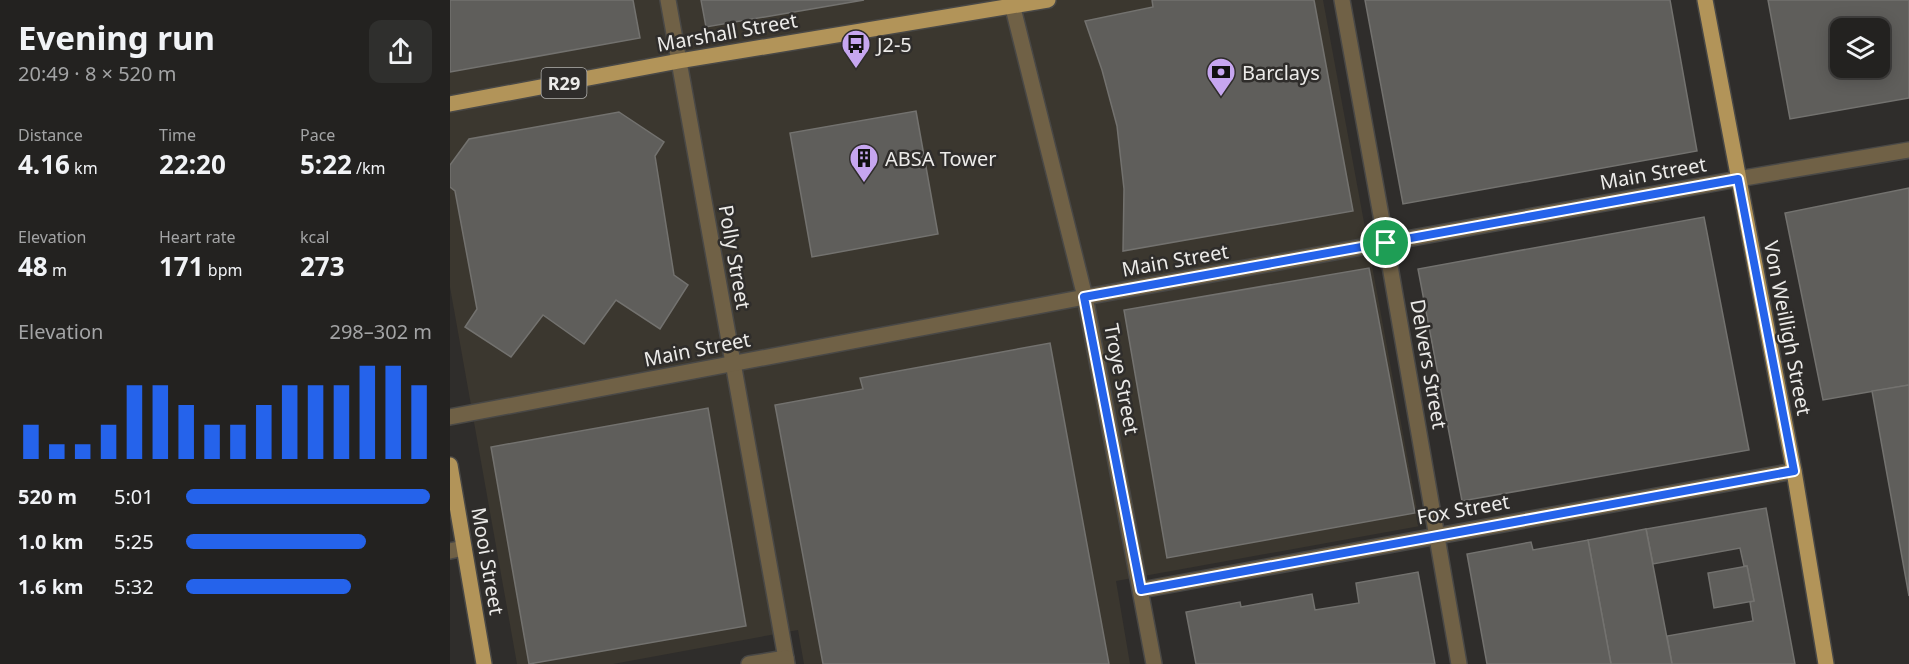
<!DOCTYPE html>
<meta charset="utf-8">
<style>
:root{--surface:#232220;--page:#2f2f2d;--text:#f1f3f6;--muted:#a3a4a5;--line:#403f3e;--accent:#2563eb}
body{margin:0;font-family:"Noto Sans",sans-serif;background:var(--page);color:var(--text);height:100vh;display:flex;flex-direction:column;font-size:22px;white-space:nowrap}
*{box-sizing:border-box;margin:0}
p{font-size:20px;color:var(--muted)}
.icon{flex:none;width:33px;height:33px;fill:none;stroke:currentColor;stroke-width:2;stroke-linecap:round;stroke-linejoin:round}
.map{position:relative;flex:1;overflow:hidden}
.panel{display:flex;flex-direction:column;background:var(--surface);width:450px}
.panel>*{flex:none}
.buttons{position:absolute;left:1380px;top:18px;display:grid;gap:12px}
.buttons a{display:grid;place-items:center;width:60px;height:60px;border-radius:12px;background:var(--surface);box-shadow:0 3px 15px #0003,0 0 0 2px var(--line);font-size:30px}
.pin{position:absolute;display:grid;place-items:center;width:51px;height:51px;color:#fff;margin:-26px;border:3px solid #fff;border-radius:50%;box-shadow:0 2px 6px #0007}
.round{display:grid;place-items:center;flex:none;width:63px;height:63px;border-radius:12px;background:var(--page)}
.headline{display:flex;align-items:center;justify-content:space-between;height:102px;padding:0 18px}
h1{font-size:33px;font-weight:700;line-height:45px}
.metrics{display:grid;grid-template-columns:repeat(3,1fr);gap:9px;height:102px;padding:6px 18px}
.metrics div{display:grid;align-content:center}
.metrics b{font-size:26px;font-weight:700}
.metrics small{font-size:16px;font-weight:400}
.metrics p{font-size:16px}
.chart{height:168px;padding:12px 18px}
.chart p{display:flex;justify-content:space-between}
.chart svg{width:100%;height:108px;margin-top:6px;stroke:var(--accent);stroke-width:6}
ul{padding:0 18px;list-style:none;font-size:20px}
li{display:grid;grid-template-columns:96px 72px 1fr;align-items:center;height:45px}
li i{height:15px;border-radius:8px;background:var(--accent)}
main{display:flex;flex:1;min-height:0}
.map>svg:first-child{display:block}
.built{fill:#3b372f}
.building{fill:#5f5e5b;stroke:#73726f;stroke-width:1.5;fill-rule:evenodd}
.lines{fill:none;stroke-linecap:round;stroke-linejoin:round}
.minor-casing{stroke:#494846;stroke-width:18}
.major-casing{stroke:#494846;stroke-width:18}
.minor{stroke:#706146;stroke-width:15}
.major{stroke:#b29459;stroke-width:15}
.route-casing{stroke:#fff;stroke-width:12}
.route{stroke:#2563eb;stroke-width:8}
.labels{text-anchor:middle;dominant-baseline:central;stroke-width:5;stroke-linejoin:round;paint-order:stroke}
.shield{fill:#2f2d2b;stroke:#b3b2b0;stroke-width:1.5}
.shield-label{font-size:18px;font-weight:bold;fill:#ecebe9}
.street-label{font-size:20px;fill:#ecebe9;stroke:#2f2d2b}
.poi-label{font-size:20px;fill:#ecebe9;stroke:#2f2d2b;text-anchor:start}
</style>
<main>
<section class="panel">
<div class="headline"><div><h1>Evening run</h1><p>20:49 · 8 × 520 m</p></div><a class="round"><svg class="icon" aria-label="share" viewBox="0 0 24 24"><path d="M12 15V3M7 8l5-5 5 5M5 13v7h14v-7"/></svg></a></div>
<div class="metrics">
<div><p>Distance</p><b>4.16<small> km</small></b></div>
<div><p>Time</p><b>22:20</b></div>
<div><p>Pace</p><b>5:22<small> /km</small></b></div>
</div>
<div class="metrics">
<div><p>Elevation</p><b>48<small> m</small></b></div>
<div><p>Heart rate</p><b>171<small> bpm</small></b></div>
<div><p>kcal</p><b>273</b></div>
</div>
<div class="chart"><p><span>Elevation</span>298–302 m</p>
<svg viewBox="0 0 160 44" preserveAspectRatio="none"><path d="M5 44V30M15 44V38M25 44V38M35 44V30M45 44V14M55 44V14M65 44V22M75 44V30M85 44V30M95 44V22M105 44V14M115 44V14M125 44V14M135 44V6M145 44V6M155 44V14"/></svg>
</div>
<ul>
<li><b>520 m</b>5:01<i style="width:99%"></i></li>
<li><b>1.0 km</b>5:25<i style="width:73%"></i></li>
<li><b>1.6 km</b>5:32<i style="width:67%"></i></li>
</ul>
</section>
<div class="map">
<svg width="1459" height="664" viewBox="0 0 1459 664">
<rect width="100%" height="100%" fill="#2f2d2b"/>
<polygon class="built" points="0,0 873,0 970,526 666,581 680,664 354,664 348,630 163,664 67,664 0,287"/>
<g class="building">
<polygon points="0,0 183,0 190,38 0,72"/>
<polygon points="251,0 414,0 256,27"/>
<polygon points="702,0 864,0 903,211 673,251 674,189 667,126 652,70 635,21 703,7"/>
<polygon points="915,0 1220,0 1247,151 953,204"/>
<path d="M1318 0H1459V98L1340 119ZM1390 28H1430V68H1390Z"/>
<polygon points="466,111 488,234 362,257 340,133"/>
<polygon points="169,112 214,142 205,156 224,275 238,285 210,329 166,300 134,344 93,315 61,357 15,327 27,309 5,191 0,187 0,165 19,139"/>
<polygon points="1459,188 1459,385 1373,400 1335,213"/>
<polygon points="1254,217 1299,450 1012,501 968,269"/>
<polygon points="919,268 965,513 717,558 674,310"/>
<polygon points="600,343 659,664 373,664 325,405 413,389 410,378"/>
<polygon points="1459,385 1459,596 1422,391"/>
<polygon points="258,408 296,626 79,664 41,447"/>
<polygon points="1316,508 1345,664 1222,664 1217,636 1303,621 1300,602 1304,601 1297,566 1294,566 1290,548 1203,564 1196,529"/>
<polygon points="1196,529 1222,664 1161,664 1138,540"/>
<polygon points="1138,540 1161,664 1037,664 1017,554 1081,542 1083,550"/>
<polygon points="1297,566 1304,601 1264,608 1258,573"/>
<polygon points="968,572 985,664 746,664 736,612 790,602 791,607 862,594 865,610 909,603 906,583"/>
</g>
<g class="lines">
<g class="minor-casing">
<g id="minor">
<polyline points="218,0 337,664"/>
<polyline points="561,0 635,297 704,664"/>
<polyline points="892,0 936,243 1009,664"/>
<polyline points="0,417 635,297 1288,179 1459,150"/>
<polyline points="0,551 14,548"/>
<polyline points="691,590 1344,471"/>
<polyline points="299,664 336,658"/>
</g>
</g>
<g class="major-casing">
<g id="major">
<polyline points="1255,0 1344,471 1376,664"/>
<polyline points="0,104 229,61 598,0"/>
<polyline points="0,465 34,664"/>
</g>
</g>
<use href="#minor" class="minor"/>
<use href="#major" class="major"/>
</g>
<g class="lines">
<g class="route-casing">
<polygon id="route" points="1288,179 1344,471 691,590 634,297"/>
</g>
<use href="#route" class="route"/>
</g>
<defs>
<g id="bus-pin" transform="scale(1.5)"><path d="M0 17L-7.5 6A9.5 9.5 0 1 1 7.5 6Z" fill="#c6a6f0" stroke="#2f2d2b"/><path d="M-5-6H5V4H4V6H2V4H-2V6H-4V4H-5ZM-3.5-4V0h7V-4ZM-3.5 1.2v1.5H-2V1.2ZM2 1.2v1.5H3.5V1.2Z" fill="#111"/></g>
<g id="bank-pin" transform="scale(1.5)"><path d="M0 17L-7.5 6A9.5 9.5 0 1 1 7.5 6Z" fill="#c6a6f0" stroke="#2f2d2b"/><path d="M-6-4H6V4H-6ZM0-2.3a2.3 2.3 0 1 0 0 4.6a2.3 2.3 0 1 0 0-4.6Z" fill="#111"/></g>
<g id="building-pin" transform="scale(1.5)"><path d="M0 17L-7.5 6A9.5 9.5 0 1 1 7.5 6Z" fill="#c6a6f0" stroke="#2f2d2b"/><path d="M-4-6H4V6H1V3H-1V6H-4ZM-2.5-4.3h1.7v1.8h-1.7ZM.8-4.3h1.7v1.8H.8ZM-2.5-1h1.7V.8h-1.7ZM.8-1h1.7V.8H.8Z" fill="#111"/></g>
</defs>
<g fill-rule="evenodd">
<use href="#bus-pin" x="406" y="44"/>
<use href="#bank-pin" x="771" y="72"/>
<use href="#building-pin" x="414" y="158"/>
</g>
<g class="labels">
<rect class="shield" x="91.5" y="68" width="45" height="30" rx="4.5"/>
<g class="shield-label">
<text x="114" y="83">R29</text>
</g>
<g class="street-label">
<text transform="translate(277 32) rotate(-10)">Marshall Street</text>
<text transform="translate(1203 173) rotate(-10)">Main Street</text>
<text transform="translate(285 257) rotate(80)">Polly Street</text>
<text transform="translate(725 260) rotate(-10)">Main Street</text>
<text transform="translate(1338 328) rotate(79)">Von Weilligh Street</text>
<text transform="translate(247 349) rotate(-11)">Main Street</text>
<text transform="translate(979 364) rotate(80)">Delvers Street</text>
<text transform="translate(672 379) rotate(79)">Troye Street</text>
<text transform="translate(1013 509) rotate(-10)">Fox Street</text>
<text transform="translate(38 561) rotate(80)">Mooi Street</text>
</g>
<g class="poi-label">
<text x="427" y="44">J2-5</text>
<text x="792" y="72">Barclays</text>
<text x="435" y="158">ABSA Tower</text>
</g>
</g>
</svg>
<div class="buttons">
<a><svg class="icon" aria-label="layers" viewBox="0 0 24 24"><path d="M12 4l9 5-9 5-9-5zM3 14l9 5 9-5"/></svg></a>
</div>
<div class="pin" style="left:936px;top:243px;background:#1e9e55"><svg class="icon" aria-label="arrive" viewBox="0 0 24 24"><path d="M6 21V4h12l-3 4 3 4H6"/></svg></div>
</div>
</main>
